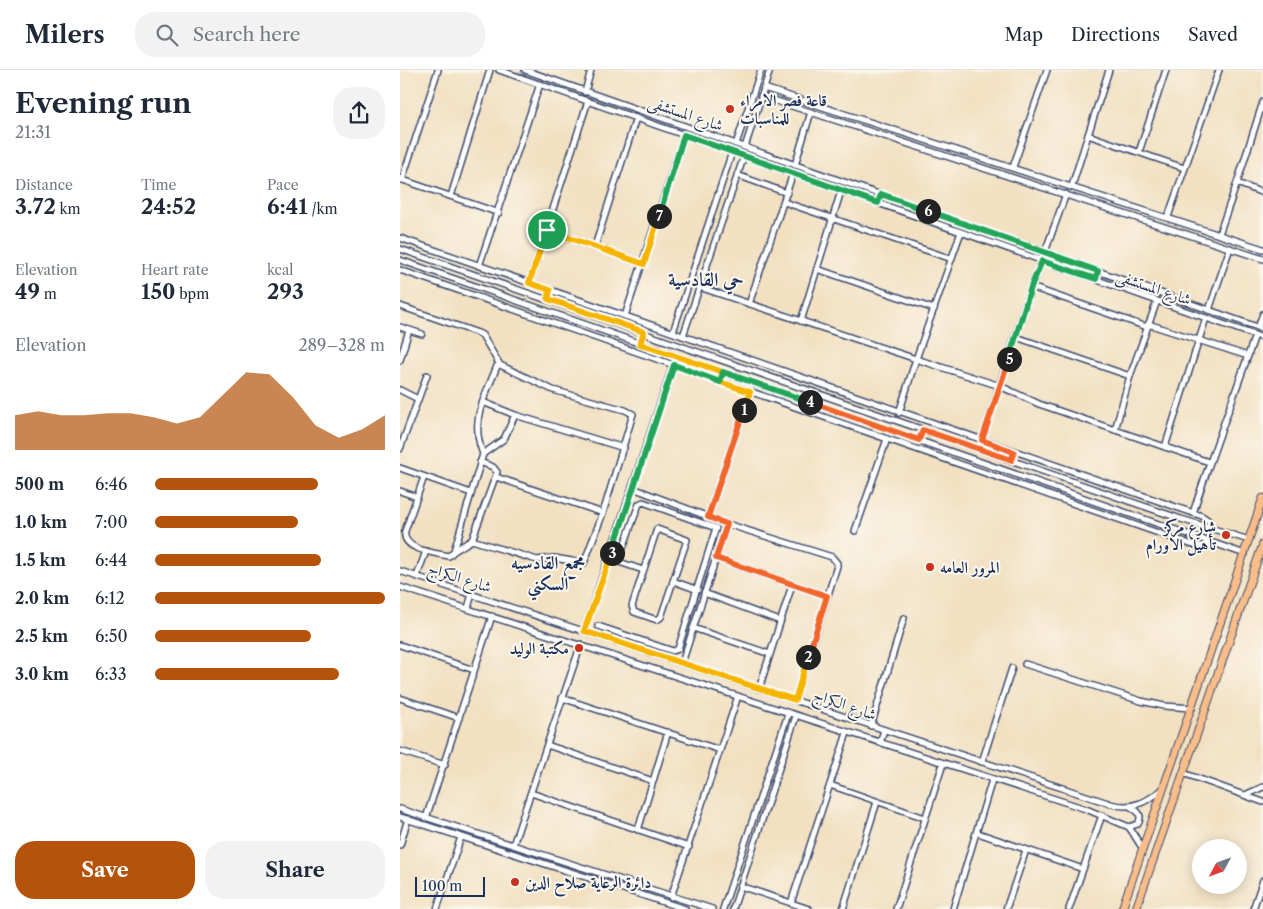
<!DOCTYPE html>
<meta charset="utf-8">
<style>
:root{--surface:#fff;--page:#f2f2f3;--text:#1f2937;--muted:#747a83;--line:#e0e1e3;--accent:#b45309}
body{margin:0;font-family:"Libre Caslon Text",Amiri,serif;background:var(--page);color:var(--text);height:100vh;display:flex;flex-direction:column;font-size:19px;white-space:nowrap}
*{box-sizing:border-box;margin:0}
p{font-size:16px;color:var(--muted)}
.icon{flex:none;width:28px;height:28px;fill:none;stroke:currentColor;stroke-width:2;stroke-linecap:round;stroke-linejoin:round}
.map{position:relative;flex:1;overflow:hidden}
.drawer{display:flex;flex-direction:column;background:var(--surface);width:400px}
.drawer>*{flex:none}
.needle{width:32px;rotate:229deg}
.tools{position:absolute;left:792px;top:769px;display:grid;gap:10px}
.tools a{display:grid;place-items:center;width:55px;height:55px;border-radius:50%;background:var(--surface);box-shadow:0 2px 12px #0003;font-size:25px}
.scale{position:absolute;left:15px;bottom:12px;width:70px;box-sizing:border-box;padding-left:5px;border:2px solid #1b2f5e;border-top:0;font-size:14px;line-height:18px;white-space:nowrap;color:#1b2f5e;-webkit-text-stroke:4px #fbf7ec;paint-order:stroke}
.pin{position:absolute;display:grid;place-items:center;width:42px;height:42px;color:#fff;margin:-21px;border:2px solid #fff;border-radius:50%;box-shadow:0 1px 5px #0007}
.km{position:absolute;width:25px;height:25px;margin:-12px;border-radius:50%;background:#222;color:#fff;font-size:14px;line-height:25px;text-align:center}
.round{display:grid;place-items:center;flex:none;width:52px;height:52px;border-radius:20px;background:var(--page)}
.head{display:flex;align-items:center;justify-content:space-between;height:85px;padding:0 15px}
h1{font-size:28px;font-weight:700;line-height:38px}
.stats{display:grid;grid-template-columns:repeat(3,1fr);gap:8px;height:85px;padding:5px 15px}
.stats div{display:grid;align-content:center}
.stats b{font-size:21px;font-weight:700}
.stats small{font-size:14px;font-weight:400}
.stats p{font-size:14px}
.chart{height:140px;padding:10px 15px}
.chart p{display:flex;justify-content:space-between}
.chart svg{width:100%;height:90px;margin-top:5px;fill:var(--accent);opacity:.7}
.button{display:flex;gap:10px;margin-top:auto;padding:10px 15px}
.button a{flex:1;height:58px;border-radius:20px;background:var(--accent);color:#fff;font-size:20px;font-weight:700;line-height:58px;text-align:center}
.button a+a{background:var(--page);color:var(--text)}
ul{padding:0 15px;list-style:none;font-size:16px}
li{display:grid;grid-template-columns:80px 60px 1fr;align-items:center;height:38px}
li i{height:12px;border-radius:6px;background:var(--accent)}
header{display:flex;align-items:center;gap:30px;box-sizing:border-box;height:70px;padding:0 25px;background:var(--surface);border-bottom:1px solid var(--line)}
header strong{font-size:24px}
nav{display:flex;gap:28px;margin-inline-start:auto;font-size:18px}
.search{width:350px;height:45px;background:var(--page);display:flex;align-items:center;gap:12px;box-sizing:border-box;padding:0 18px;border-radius:20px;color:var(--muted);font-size:19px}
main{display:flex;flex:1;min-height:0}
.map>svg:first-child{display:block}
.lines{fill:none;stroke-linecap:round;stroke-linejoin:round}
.minor-casing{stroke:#3b4a6d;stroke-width:8}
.major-casing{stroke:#3b4a6d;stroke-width:9}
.minor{stroke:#fff;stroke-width:5}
.major{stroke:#f9bd89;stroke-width:7}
.split-1-casing{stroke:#fff;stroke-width:10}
.split-2-casing{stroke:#fff;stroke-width:10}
.split-3-casing{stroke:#fff;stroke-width:10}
.split-4-casing{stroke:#fff;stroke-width:10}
.split-5-casing{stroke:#fff;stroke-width:10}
.split-6-casing{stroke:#fff;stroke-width:10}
.split-7-casing{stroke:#fff;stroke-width:10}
.split-8-casing{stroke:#fff;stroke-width:10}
.split-1{stroke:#f5b400;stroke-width:6}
.split-2{stroke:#f0652b;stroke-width:6}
.split-3{stroke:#f5b400;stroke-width:6}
.split-4{stroke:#22a559;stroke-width:6}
.split-5{stroke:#f0652b;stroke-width:6}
.split-6{stroke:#22a559;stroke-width:6}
.split-7{stroke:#22a559;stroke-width:6}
.split-8{stroke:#f5b400;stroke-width:6}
.poi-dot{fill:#c8321e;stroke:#fbf7ec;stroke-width:2}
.labels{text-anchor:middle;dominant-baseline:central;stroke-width:4;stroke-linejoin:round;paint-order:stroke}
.poi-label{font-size:16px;font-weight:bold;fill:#1b2f5e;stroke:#fbf7ec;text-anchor:start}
.street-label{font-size:16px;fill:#1b2f5e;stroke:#fbf7ec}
.neighbourhood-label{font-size:18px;font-weight:bold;fill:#1b2f5e;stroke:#fbf7ec}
.quarter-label{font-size:19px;font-weight:bold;fill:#1b2f5e;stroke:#fbf7ec}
</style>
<header>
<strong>Milers</strong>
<div class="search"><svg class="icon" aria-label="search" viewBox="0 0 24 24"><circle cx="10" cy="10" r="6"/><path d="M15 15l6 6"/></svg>Search here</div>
<nav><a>Map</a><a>Directions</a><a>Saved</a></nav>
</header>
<main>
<section class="drawer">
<div class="head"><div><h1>Evening run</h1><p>21:31</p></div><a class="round"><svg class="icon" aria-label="share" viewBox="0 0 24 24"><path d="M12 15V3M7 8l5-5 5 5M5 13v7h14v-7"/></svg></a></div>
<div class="stats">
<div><p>Distance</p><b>3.72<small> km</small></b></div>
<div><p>Time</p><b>24:52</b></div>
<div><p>Pace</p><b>6:41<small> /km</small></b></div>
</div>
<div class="stats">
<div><p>Elevation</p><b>49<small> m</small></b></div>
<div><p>Heart rate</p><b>150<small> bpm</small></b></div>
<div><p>kcal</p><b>293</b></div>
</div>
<div class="chart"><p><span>Elevation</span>289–328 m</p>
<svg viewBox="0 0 160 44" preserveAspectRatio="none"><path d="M0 44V27L10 25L20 27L30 27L40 26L50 26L60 28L70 31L80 28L90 17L100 6L110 7L120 18L130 32L140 38L150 34L160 27V44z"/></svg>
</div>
<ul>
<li><b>500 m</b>6:46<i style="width:71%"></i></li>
<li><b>1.0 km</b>7:00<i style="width:62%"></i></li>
<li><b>1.5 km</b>6:44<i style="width:72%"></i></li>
<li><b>2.0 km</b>6:12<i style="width:100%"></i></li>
<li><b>2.5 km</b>6:50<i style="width:68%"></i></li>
<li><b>3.0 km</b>6:33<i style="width:80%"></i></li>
</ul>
<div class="button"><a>Save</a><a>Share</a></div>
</section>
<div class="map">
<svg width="863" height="839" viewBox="0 0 863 839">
<rect width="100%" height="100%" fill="#fbf7ec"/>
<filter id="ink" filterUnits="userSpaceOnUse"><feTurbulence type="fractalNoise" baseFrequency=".02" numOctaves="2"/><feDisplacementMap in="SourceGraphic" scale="10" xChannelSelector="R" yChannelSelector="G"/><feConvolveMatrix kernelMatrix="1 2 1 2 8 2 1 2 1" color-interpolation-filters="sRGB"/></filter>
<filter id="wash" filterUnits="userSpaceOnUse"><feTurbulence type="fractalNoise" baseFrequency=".0096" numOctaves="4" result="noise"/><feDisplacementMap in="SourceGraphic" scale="20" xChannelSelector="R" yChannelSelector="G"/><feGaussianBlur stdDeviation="1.12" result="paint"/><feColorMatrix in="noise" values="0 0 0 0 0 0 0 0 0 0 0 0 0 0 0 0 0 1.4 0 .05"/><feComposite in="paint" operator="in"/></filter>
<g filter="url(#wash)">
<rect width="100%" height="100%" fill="#f2e0c1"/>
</g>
<g filter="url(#ink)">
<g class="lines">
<g class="minor-casing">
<g id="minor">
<polyline points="99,0 863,268"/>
<polyline points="125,0 863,259"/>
<polyline points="364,18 863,179"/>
<polyline points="185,22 191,0"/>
<polyline points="361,26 863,189"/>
<polyline points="863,32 837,113 863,123"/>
<polyline points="688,65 709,0"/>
<polyline points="336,74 361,0"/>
<polyline points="345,77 370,0"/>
<polyline points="739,82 766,0"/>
<polyline points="395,95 411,42"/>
<polyline points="613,97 647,0"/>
<polyline points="337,105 387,123"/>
<polyline points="0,109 99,143"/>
<polyline points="2,110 38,0"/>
<polyline points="672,116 688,65 784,98"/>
<polyline points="441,121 417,199 534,239"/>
<polyline points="51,126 90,0"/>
<polyline points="384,132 552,189"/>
<polyline points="768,147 819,0"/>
<polyline points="147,160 244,194"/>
<polyline points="561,162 516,289 600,316 639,334 809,392"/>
<polyline points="819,164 837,113"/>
<polyline points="0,168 802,446 808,450 812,458"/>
<polyline points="195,176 236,48"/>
<polyline points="0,179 781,449 849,470"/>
<polyline points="645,182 666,124"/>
<polyline points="0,190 845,484"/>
<polyline points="79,196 140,14"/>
<polyline points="0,200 793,475 802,476 810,472"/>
<polyline points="129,213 188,31"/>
<polyline points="299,217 516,289 499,343"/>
<polyline points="631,217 747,257"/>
<polyline points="349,234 393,103"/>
<polyline points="0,236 78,263 82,265 100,295 153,320 225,340 233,344 203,443 184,493 154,488 137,490 72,470 54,481"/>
<polyline points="809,240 830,178"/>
<polyline points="225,246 284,65"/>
<polyline points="401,251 417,199"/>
<polyline points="748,254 848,286"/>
<polyline points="0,257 22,264"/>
<polyline points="858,257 863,244"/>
<polyline points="273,262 332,82"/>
<polyline points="283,266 344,86"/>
<polyline points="616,267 730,306"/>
<polyline points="0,290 9,260"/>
<polyline points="0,320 18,329"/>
<polyline points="83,332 115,345 224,378"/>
<polyline points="715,360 730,306 757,231"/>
<polyline points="582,370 631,217 642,191"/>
<polyline points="765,377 806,248"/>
<polyline points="0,379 27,305"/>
<path d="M83 384C69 350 85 328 97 296L100 295"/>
<polyline points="0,398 71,423"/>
<path d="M24 407 5 461C1 480 35 483 49 486L54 481 83 384 104 369 115 345"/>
<polyline points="96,407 203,443"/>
<polyline points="233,418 327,454"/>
<polyline points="0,421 17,427"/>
<path d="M793 443C812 383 835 325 855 265"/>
<polyline points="308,447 350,322"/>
<polygon points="257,459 287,470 261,547 257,550 234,542 232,536"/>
<polyline points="455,461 487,369"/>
<polyline points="72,470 97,402 93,397 80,392"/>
<polyline points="316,488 427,526"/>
<polyline points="210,489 243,500"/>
<path d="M0 501 711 734C732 740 747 732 763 719"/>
<polyline points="17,506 26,481"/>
<polyline points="273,511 298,520"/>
<polyline points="0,517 686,739 729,757 743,779"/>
<polyline points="304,523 380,551"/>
<polyline points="68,538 72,524"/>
<polyline points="198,556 273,581 278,579 316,458 243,432 239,434 218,492"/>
<polyline points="293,558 370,584"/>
<polyline points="184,561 273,295"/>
<polyline points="0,575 74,600"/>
<polyline points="282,593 327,454 432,487 437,493 437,496 395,630"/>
<polyline points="625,594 741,631 764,636 792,638"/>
<polyline points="359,619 392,515"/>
<polyline points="0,628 59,648"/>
<polyline points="162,628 320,680"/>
<polyline points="471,656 504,548"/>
<polyline points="480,673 484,660"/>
<polyline points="147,675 253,711"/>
<polyline points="0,681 45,695"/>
<polyline points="582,692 612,598"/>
<polyline points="783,703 863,732"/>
<polyline points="430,715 525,748"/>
<polyline points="131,723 289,777"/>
<polyline points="845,725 863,717"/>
<polyline points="0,739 312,839"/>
<polyline points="0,747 285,839"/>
<polyline points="26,748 92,546"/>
<path d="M729 757 738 754C743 745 738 741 731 737"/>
<polyline points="238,760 268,662"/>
<polyline points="578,763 683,799"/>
<polyline points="0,775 8,749"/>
<polyline points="113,775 181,574"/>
<polyline points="340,816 409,839"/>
<polyline points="271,827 338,626"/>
<polyline points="391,833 447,663"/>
<polyline points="37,839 61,767"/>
<polyline points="323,839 388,644"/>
<polyline points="333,839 396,646"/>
<polyline points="443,839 477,732"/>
<polyline points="496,839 543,694"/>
<polyline points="553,839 592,710"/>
<polyline points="606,839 626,780"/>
<polyline points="669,839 702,745"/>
<polyline points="853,839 863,810"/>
</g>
</g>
<g class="major-casing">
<g id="major">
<polyline points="722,839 863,428"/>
<polyline points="736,839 863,474"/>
</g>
</g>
<use href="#minor" class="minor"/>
<use href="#major" class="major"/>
</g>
</g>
<g class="lines" filter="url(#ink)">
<g class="split-1-casing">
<polyline id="split-1" points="147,160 129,213 150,220 148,229 244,262 240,274 323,302 320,312 350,322 344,340"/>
</g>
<g class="split-2-casing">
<polyline id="split-2" points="344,340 308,447 327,454 316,488 427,526 408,587"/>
</g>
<g class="split-3-casing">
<polyline id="split-3" points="212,483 184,561 395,630 408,587"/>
</g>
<g class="split-4-casing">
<polyline id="split-4" points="212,483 274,295 320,312 323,302 410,332"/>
</g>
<g class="split-5-casing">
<polyline id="split-5" points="410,332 519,370 523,360 612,390 614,382 582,370 609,289"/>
</g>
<g class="split-6-casing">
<polyline id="split-6" points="528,141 698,201 696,209 642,191 631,217 609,289"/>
</g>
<g class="split-7-casing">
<polyline id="split-7" points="259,146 284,65 478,133 481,124 528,141"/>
</g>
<g class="split-8-casing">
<polyline id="split-8" points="147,160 244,194 259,146"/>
</g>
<use href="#split-1" class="split-1"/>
<use href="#split-2" class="split-2"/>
<use href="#split-3" class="split-3"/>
<use href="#split-4" class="split-4"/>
<use href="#split-5" class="split-5"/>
<use href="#split-6" class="split-6"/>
<use href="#split-7" class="split-7"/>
<use href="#split-8" class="split-8"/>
</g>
<g class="poi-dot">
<circle cx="330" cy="39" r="5"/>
<circle cx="826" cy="465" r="5"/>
<circle cx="530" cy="497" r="5"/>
<circle cx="179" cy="578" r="5"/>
<circle cx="115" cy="812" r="5"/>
</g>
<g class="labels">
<g class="poi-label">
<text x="340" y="30">قاعة فصر الامراء<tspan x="340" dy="18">للمناسبات</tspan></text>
<text x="816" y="456" text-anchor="end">شارع مركز<tspan x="816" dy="18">تأهيل الاورام</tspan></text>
<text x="540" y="497">المرور العامه</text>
<text x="169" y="578" text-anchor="end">مكتبة الوليد</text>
<text x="125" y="812">دائرة الرعاية صلاح الدين</text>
</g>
<g class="street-label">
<text transform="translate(286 43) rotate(19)">شارع المستشفى</text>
<text transform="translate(754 217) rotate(19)">شارع المستشفى</text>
<text transform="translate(60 507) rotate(18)">شارع الكراج</text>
<text transform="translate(445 634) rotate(19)">شارع الكراج</text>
</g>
<g class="neighbourhood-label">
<text x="148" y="493">مجمع القادسيه<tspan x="148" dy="21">السكني</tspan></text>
</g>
<g class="quarter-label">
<text x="306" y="209">حي القادسية</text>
</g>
</g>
</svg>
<div class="tools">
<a><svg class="needle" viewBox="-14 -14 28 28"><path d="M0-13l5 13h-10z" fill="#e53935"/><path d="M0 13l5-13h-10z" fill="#747a83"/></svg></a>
</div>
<div class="scale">100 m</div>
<div class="pin" style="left:147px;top:160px;background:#1e9e55"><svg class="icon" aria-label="arrive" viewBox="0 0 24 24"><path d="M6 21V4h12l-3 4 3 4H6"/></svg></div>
<b class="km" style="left:344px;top:340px">1</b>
<b class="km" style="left:408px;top:587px">2</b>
<b class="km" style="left:212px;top:483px">3</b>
<b class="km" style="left:410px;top:332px">4</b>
<b class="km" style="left:609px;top:289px">5</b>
<b class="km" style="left:528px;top:141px">6</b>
<b class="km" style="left:259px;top:146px">7</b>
</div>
</main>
